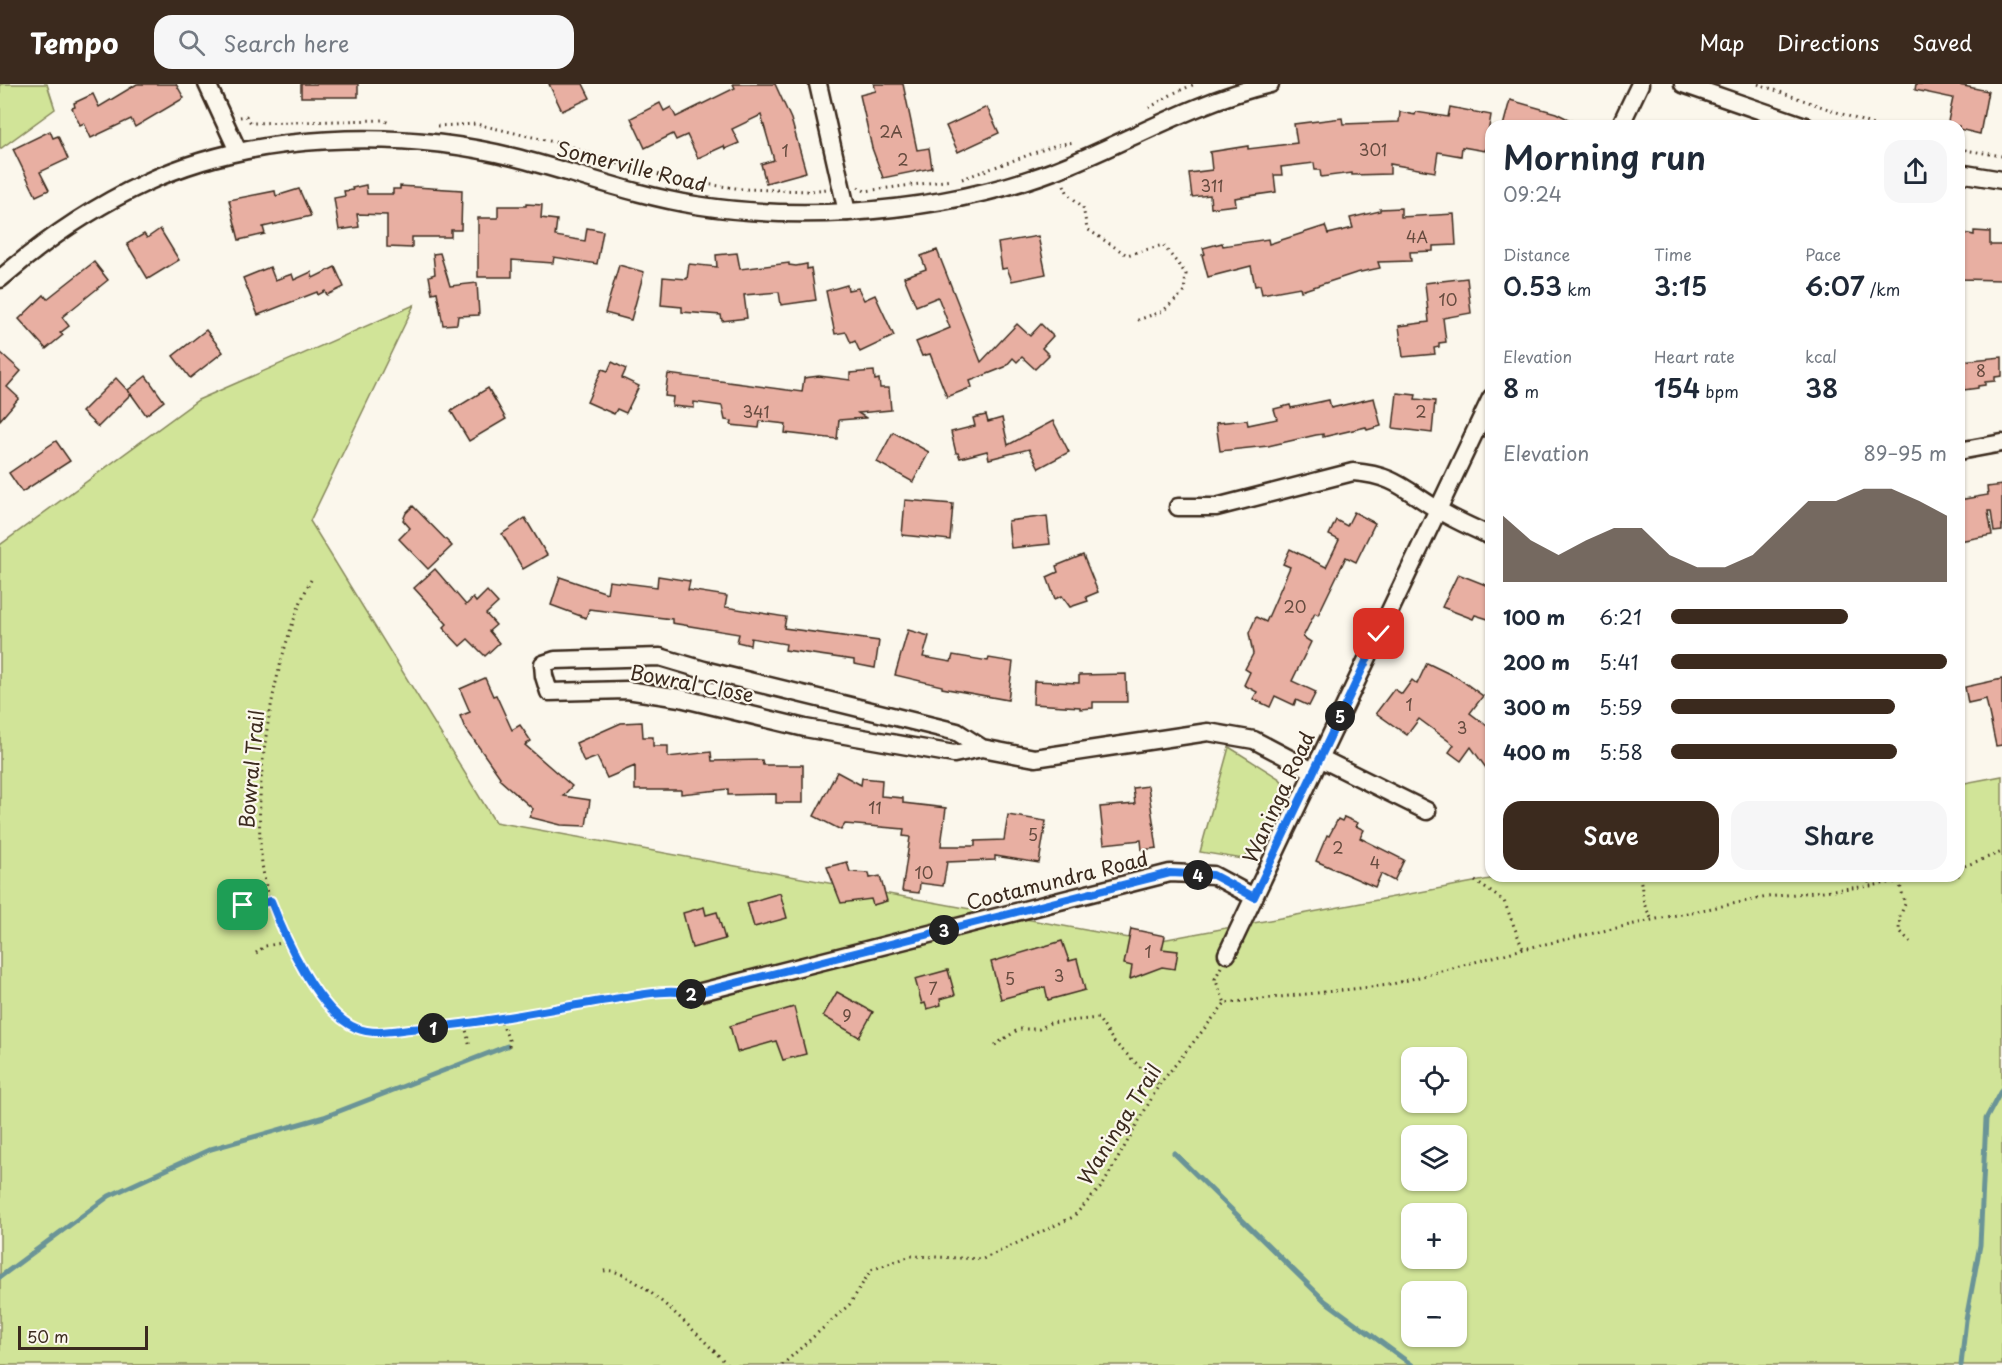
<!DOCTYPE html>
<meta charset="utf-8">
<style>
:root{--surface:#fff;--page:#f6f6f7;--text:#1f2937;--muted:#747a83;--accent:#3b2a1e}
body{margin:0;font-family:"Playpen Sans",sans-serif;background:var(--page);color:var(--text);height:100vh;display:flex;flex-direction:column;font-size:22px;white-space:nowrap}
*{box-sizing:border-box;margin:0}
p{font-size:20px;color:var(--muted)}
.icon{flex:none;width:33px;height:33px;fill:none;stroke:currentColor;stroke-width:2;stroke-linecap:round;stroke-linejoin:round}
.map{position:relative;flex:1;overflow:hidden}
.panel{position:absolute;left:1485px;top:36px;width:480px;height:762px;display:flex;flex-direction:column;background:var(--surface);border-radius:18px;box-shadow:0 2px 4px #0004}
.panel>*{flex:none}
.controls{position:absolute;left:1401px;top:963px;display:grid;gap:12px}
.controls a{display:grid;place-items:center;width:66px;height:66px;border-radius:12px;background:var(--surface);box-shadow:0 2px 4px #0004;font-size:30px}
.scale{position:absolute;left:18px;bottom:15px;width:130px;box-sizing:border-box;padding-left:6px;border:3px solid #3b2a1e;border-top:0;font-size:16px;line-height:21px;white-space:nowrap;color:#3b2a1e;-webkit-text-stroke:4px #fbf7ec;paint-order:stroke}
.pin{position:absolute;display:grid;place-items:center;width:51px;height:51px;color:#fff;margin:-26px;border-radius:12px;box-shadow:0 3px 9px #0006}
.km{position:absolute;width:30px;height:30px;margin:-15px;border-radius:50%;background:#222;color:#fff;font-size:16px;line-height:30px;text-align:center}
.round{display:grid;place-items:center;flex:none;width:63px;height:63px;border-radius:18px;background:var(--page)}
.head{display:flex;align-items:center;justify-content:space-between;height:102px;padding:0 18px}
h1{font-size:33px;font-weight:600;line-height:45px}
.stats{display:grid;grid-template-columns:repeat(3,1fr);gap:9px;height:102px;padding:6px 18px}
.stats div{display:grid;align-content:center}
.stats b{font-size:26px;font-weight:600}
.stats small{font-size:16px;font-weight:400}
.stats p{font-size:16px}
.chart{height:168px;padding:12px 18px}
.chart p{display:flex;justify-content:space-between}
.chart svg{width:100%;height:108px;margin-top:6px;fill:var(--accent);opacity:.7}
.action{display:flex;gap:12px;margin-top:auto;padding:12px 18px}
.action a{flex:1;height:69px;border-radius:18px;background:var(--accent);color:#fff;font-size:24px;font-weight:600;line-height:69px;text-align:center}
.action a+a{background:var(--page);color:var(--text)}
ul{padding:0 18px;list-style:none;font-size:20px}
li{display:grid;grid-template-columns:96px 72px 1fr;align-items:center;height:45px}
li i{height:15px;border-radius:8px;background:var(--accent)}
header{display:flex;align-items:center;gap:36px;box-sizing:border-box;height:84px;padding:0 30px;background:var(--accent);color:#fff}
header strong{font-size:28px}
nav{display:flex;gap:33px;margin-inline-start:auto;font-size:21px}
.search{width:420px;height:54px;background:var(--page);display:flex;align-items:center;gap:15px;box-sizing:border-box;padding:0 21px;border-radius:18px;color:var(--muted);font-size:22px}
.map>svg:first-child{display:block}
.green{fill:#d1e498;stroke:#86875b;stroke-width:1.5;fill-rule:evenodd}
.lines{fill:none;stroke-linecap:round;stroke-linejoin:round}
.stream{stroke:#6b9497;stroke-width:5}
.building{fill:#e8afa2;stroke:#3b2a1e;stroke-width:1.5}
.street-casing{stroke:#3b2a1e;stroke-width:21}
.path{stroke:#3b2a1e;stroke-width:3;stroke-dasharray:1.5 4.5;stroke-linecap:butt}
.street{stroke:#fbf7ec;stroke-width:16}
.route-casing{stroke:#fff;stroke-width:12}
.route{stroke:#1a73e8;stroke-width:8}
.labels{text-anchor:middle;dominant-baseline:central;stroke-width:4.5;stroke-linejoin:round;paint-order:stroke}
.number-label{font-size:16px;fill:#664b3f}
.street-label{font-size:20px;fill:#3b2a1e;stroke:#fbf7ec}
</style>
<header>
<strong>Tempo</strong>
<div class="search"><svg class="icon" aria-label="search" viewBox="0 0 24 24"><circle cx="10" cy="10" r="6"/><path d="M15 15l6 6"/></svg>Search here</div>
<nav><a>Map</a><a>Directions</a><a>Saved</a></nav>
</header>
<div class="map">
<svg width="2002" height="1281" viewBox="0 0 2002 1281">
<rect width="100%" height="100%" fill="#fbf7ec"/>
<filter id="ink" filterUnits="userSpaceOnUse"><feTurbulence type="fractalNoise" baseFrequency=".0167" numOctaves="2"/><feDisplacementMap in="SourceGraphic" scale="12" xChannelSelector="R" yChannelSelector="G"/><feConvolveMatrix kernelMatrix="1 2 1 2 8 2 1 2 1" color-interpolation-filters="sRGB"/></filter>
<g filter="url(#ink)">
<g class="green">
<polygon points="0,0 47,0 55,25 0,65"/>
<path d="M414 221 310 437 495 738 1151 858 1506 792H1959V700L2002 692V1281H0V461L198 316ZM1412 974H1456V1018H1412ZM1412 1052H1456V1096H1412ZM1412 1130H1456V1174H1412ZM1412 1208H1456V1252H1412Z"/>
<polygon points="1229,663 1280,695 1286,703 1256,764 1243,775 1200,768"/>
</g>
<g class="lines">
<g class="stream">
<polyline points="1174,1069 1325,1217 1412,1281"/>
<polyline points="0,1193 109,1112 211,1065 324,1033 507,962"/>
<polyline points="1961,1281 1966,1236 1980,1161 1986,1035 2002,1005"/>
</g>
</g>
<g class="building">
<polygon points="137,0 176,0 184,14 135,43 131,35 91,54 84,39 80,41 72,24 75,23 74,19 93,10 99,23"/>
<rect x="301" y="0" width="57" height="13"/>
<polygon points="549,0 583,0 590,14 562,27"/>
<polygon points="733,0 775,0 791,35 806,88 766,99 761,80 774,76 761,31 732,45 739,59 725,65 724,62 698,74 687,51 676,56 673,50 645,64 631,34 660,19 664,27 671,23 676,33 735,4"/>
<polygon points="874,0 903,0 917,66 929,64 932,84 883,94 872,64 860,11 876,7"/>
<polygon points="1916,0 1954,0 1988,7 1980,50 1959,45 1959,42 1947,42 1953,14 1915,6"/>
<polygon points="1510,16 1556,29 1582,42 1503,42"/>
<polygon points="987,23 999,49 958,68 946,42"/>
<polygon points="1450,23 1491,31 1485,67 1462,63 1461,72 1438,68 1435,88 1390,80 1390,90 1352,91 1352,89 1321,93 1320,86 1315,86 1314,79 1281,83 1282,91 1274,91 1276,108 1235,114 1236,121 1211,124 1210,111 1192,113 1189,89 1212,86 1210,68 1248,62 1248,65 1297,59 1294,40 1342,34 1343,40 1399,38 1400,28 1415,31 1416,28 1448,33"/>
<polygon points="50,47 53,54 58,52 68,75 40,88 49,106 36,112 13,65"/>
<polygon points="366,101 367,110 393,110 393,105 400,105 400,102 462,106 461,146 451,146 451,153 412,153 412,164 387,163 387,131 357,130 359,143 339,146 334,114 345,112 344,107 353,106 352,104"/>
<polygon points="299,105 311,132 263,143 265,150 239,156 229,116 275,107 276,112"/>
<polygon points="526,120 542,121 541,134 557,136 555,152 585,157 587,144 603,147 597,180 554,173 553,179 512,176 512,193 478,193 478,134 498,134 498,122 526,122"/>
<polygon points="1401,124 1401,133 1454,130 1456,161 1433,162 1433,167 1410,168 1411,177 1378,178 1380,184 1356,189 1301,207 1300,203 1262,210 1260,201 1255,202 1251,182 1208,193 1202,171 1205,170 1203,164 1222,159 1223,162 1268,155 1269,160 1325,142 1328,150 1353,144 1350,134 1380,127 1380,125"/>
<polygon points="160,145 179,176 148,195 127,160 144,150 147,154"/>
<polygon points="1974,147 1990,148 1990,161 2002,161 2002,196 1959,195 1959,148 1974,151"/>
<polygon points="1038,152 1046,190 1012,197 1007,184 1002,185 998,159"/>
<polygon points="937,166 981,278 1017,240 1030,252 1041,240 1053,252 1042,264 1049,271 1035,285 1022,273 1017,278 1013,274 1005,283 970,297 972,303 947,313 930,270 922,272 916,258 950,244 938,213 916,222 904,193 926,185 921,172"/>
<polygon points="440,169 450,202 477,199 479,231 458,232 457,240 443,241 437,208 432,209 429,192 435,190 433,170"/>
<polygon points="737,169 740,185 789,179 789,181 796,182 807,180 807,185 811,184 816,216 781,221 779,208 744,211 747,234 722,237 721,231 682,228 682,223 661,221 663,193 687,195 689,180 717,183 716,171"/>
<polygon points="94,178 108,196 62,233 69,242 60,249 63,251 46,265 19,235 44,211 47,215"/>
<polygon points="619,181 644,188 631,236 605,229"/>
<polygon points="270,183 275,196 292,190 294,196 311,188 313,194 335,183 344,203 327,211 325,207 318,211 317,208 258,231 243,194"/>
<polygon points="1467,194 1471,229 1443,234 1446,258 1439,259 1439,263 1434,264 1435,270 1403,273 1399,242 1429,238 1425,199"/>
<polygon points="847,201 848,206 858,204 864,216 875,211 894,252 860,268 855,257 851,259 846,248 835,250 826,207"/>
<polygon points="206,246 223,268 190,294 173,272"/>
<polygon points="0,268 21,287 7,303 19,314 0,336"/>
<polygon points="2002,273 2002,292 1995,293 1995,297 1985,298 1985,301 1978,302 1978,304 1964,306 1961,277"/>
<polygon points="612,278 626,285 622,294 639,302 626,329 617,325 614,330 587,318 602,285 608,287"/>
<polygon points="874,287 875,296 879,295 880,304 889,304 891,326 858,329 866,334 839,336 837,355 785,349 786,340 760,337 759,344 731,341 732,337 725,336 722,322 694,318 694,324 672,322 673,313 665,312 668,290 802,308 804,294 819,292 850,296 850,289"/>
<polygon points="146,292 164,317 146,331 131,310 98,343 82,328 116,294 130,309 128,306"/>
<polygon points="488,304 506,335 469,357 451,327"/>
<polygon points="1397,309 1416,311 1415,315 1435,317 1432,349 1393,344"/>
<polygon points="1374,314 1381,342 1367,346 1366,343 1323,353 1323,350 1316,351 1268,362 1220,367 1216,339 1247,336 1248,341 1277,335 1274,325 1290,321 1291,324 1329,316 1331,324"/>
<polygon points="986,331 988,338 1002,334 1008,361 1053,337 1069,368 1039,384 1029,365 989,375 987,367 960,374 958,369 956,369 951,348 975,342 973,334"/>
<polygon points="893,348 929,368 913,398 877,378"/>
<polygon points="56,357 70,377 22,408 9,389"/>
<polygon points="2002,401 2002,447 1994,448 1991,427 1988,427 1992,451 1959,457 1959,416 1988,411 1987,403"/>
<polygon points="905,416 953,420 950,456 902,451"/>
<polygon points="413,422 452,462 428,485 399,455 410,444 403,436 406,429"/>
<polygon points="1354,428 1375,439 1356,478 1346,473 1318,531 1315,529 1303,553 1311,558 1292,597 1316,608 1309,622 1296,616 1294,621 1275,612 1270,623 1253,615 1257,608 1244,601 1250,588 1245,585 1253,570 1249,549 1256,533 1266,538 1290,483 1283,480 1290,465 1326,483 1339,456 1329,451 1336,436 1347,442"/>
<polygon points="1047,432 1050,460 1011,464 1008,437"/>
<polygon points="525,434 547,471 523,485 502,450"/>
<polygon points="1083,471 1098,508 1086,513 1088,517 1070,523 1062,512 1055,515 1047,493 1058,488 1056,482"/>
<polygon points="435,485 466,521 473,514 476,518 487,507 498,519 486,530 496,541 489,547 499,559 485,572 468,555 460,562 443,544 447,540 414,504"/>
<polygon points="1458,490 1491,503 1491,536 1475,531 1473,535 1442,523"/>
<polygon points="658,492 690,497 688,506 727,512 725,523 786,533 784,544 879,557 875,584 854,580 854,576 785,566 786,560 751,554 750,561 737,558 739,550 672,539 672,535 589,525 586,534 551,521 560,493 607,509 609,497 657,503"/>
<polygon points="908,546 929,552 923,573 951,578 953,571 988,577 989,574 1013,578 1008,616 942,604 942,602 895,591"/>
<polygon points="1427,579 1458,594 1483,612 1470,629 1491,645 1491,691 1471,663 1461,677 1449,668 1454,661 1419,635 1407,651 1376,629 1394,605 1402,610 1412,596 1417,600"/>
<polygon points="1126,590 1127,618 1093,618 1093,624 1080,625 1080,623 1033,620 1034,597 1079,599 1079,591"/>
<polygon points="485,594 493,612 496,611 512,646 520,641 531,657 525,661 572,702 563,712 590,716 586,742 561,741 529,733 533,725 499,695 500,693 464,642 460,632 470,628 460,605"/>
<polygon points="2002,595 2002,661 1996,662 1986,615 1968,619 1965,603"/>
<polygon points="642,638 643,653 653,653 653,662 668,662 668,673 711,668 712,677 762,676 763,681 803,681 803,719 776,719 776,710 728,711 728,705 681,710 681,706 635,706 635,682 607,694 597,673 584,678 576,659 621,639"/>
<polygon points="837,688 861,701 862,694 882,696 881,712 903,714 903,719 946,724 941,762 975,762 975,757 1004,756 1008,731 1046,737 1039,779 995,772 995,776 947,778 943,802 920,799 919,809 902,807 910,753 903,752 904,745 845,740 841,746 814,732"/>
<polygon points="1148,702 1157,764 1142,766 1141,756 1104,760 1100,723 1135,720 1133,704"/>
<polygon points="1344,733 1358,739 1356,742 1364,746 1360,754 1404,776 1394,797 1381,790 1375,803 1316,777 1327,751 1329,752 1338,735 1342,737"/>
<polygon points="847,778 850,788 869,789 870,794 880,792 887,817 873,821 871,815 841,819 827,783"/>
<polygon points="780,809 787,834 754,843 747,819"/>
<polygon points="704,823 706,831 717,828 725,855 692,864 683,829"/>
<polygon points="1131,845 1165,852 1162,865 1178,867 1175,885 1162,883 1130,895 1132,882 1124,880"/>
<polygon points="1062,857 1069,877 1077,875 1085,906 1048,916 1045,903 1001,915 991,878"/>
<polygon points="948,886 955,911 940,915 941,921 927,925 925,919 922,920 915,895"/>
<polygon points="837,908 873,928 859,953 823,932"/>
<polygon points="794,923 806,970 783,976 776,957 737,968 730,942"/>
</g>
<g class="lines">
<g class="street-casing">
<g id="street">
<polyline points="207,0 238,67"/>
<polyline points="818,0 847,128"/>
<polyline points="1683,0 1805,42"/>
<polyline points="1620,42 1640,0"/>
<polyline points="1959,89 2002,96"/>
<path d="M0 195C45 156 91 124 145 99 252 48 400 45 513 73 574 88 633 111 695 121 746 129 798 131 849 128 926 123 1000 110 1071 80 1136 53 1200 16 1270 0"/>
<polyline points="1959,367 2002,359"/>
<path d="M1178 423H1216L1353 388C1394 391 1404 405 1437 425 1454 436 1473 444 1491 452"/>
<polyline points="982,664 957,648 704,586 660,573 555,576 543,580 544,592 549,608 627,606 680,614 805,644 954,670 982,664 1035,674 1208,648 1254,656 1313,687"/>
<polyline points="1320,674 1427,727"/>
<polyline points="1227,870 1491,314"/>
<polyline points="693,910 1170,789 1213,791 1254,813"/>
</g>
</g>
<g class="path">
<polyline points="1758,0 1876,42"/>
<polyline points="1149,24 1174,9 1195,0"/>
<polyline points="240,33 246,32 251,39 383,36 389,39"/>
<polyline points="437,42 476,40 567,61 615,79 659,91 705,100 743,105 810,107 827,105"/>
<polyline points="1959,65 2002,72"/>
<polyline points="962,95 1056,61 1075,58"/>
<polyline points="1064,101 1068,110 1083,123 1087,145 1127,171 1163,161 1186,190 1184,208 1163,227 1135,237"/>
<polyline points="858,103 865,107 952,96"/>
<path d="M311 496C272 570 245 729 268 810 277 841 294 872 312 899 329 922 347 947 378 947 419 948 460 941 499 933 536 926 574 921 611 915 630 913 661 904 678 907"/>
<polyline points="1959,784 2002,768"/>
<polyline points="1640,792 1644,820 1652,836"/>
<polyline points="1867,792 1870,802"/>
<polyline points="1475,797 1504,817 1523,865"/>
<polyline points="1899,797 1905,820 1900,832 1899,846 1910,858"/>
<path d="M229 822V820L235 816C248 823 258 820 271 817"/>
<polyline points="256,869 265,862 288,858"/>
<polyline points="1221,883 1215,895 1225,919 1389,901 1523,865 1652,836 1767,813 1870,802 1931,792"/>
<polyline points="499,933 509,956 509,963"/>
<polyline points="465,941 470,964"/>
<polyline points="995,961 1019,945 1039,945 1050,939 1098,934 1114,958 1159,1001"/>
<path d="M604 1187C632 1180 707 1260 728 1281"/>
<polyline points="782,1281 850,1220 871,1186 911,1172 983,1175 1073,1133 1103,1101 1159,1001 1225,919"/>
</g>
<use href="#street" class="street"/>
</g>
</g>
<g class="lines" filter="url(#ink)">
<g class="route-casing">
<path id="route" d="M243 821H254L271 817C285 854 318 928 356 944 372 951 393 947 410 945 477 941 542 926 608 916 636 912 665 904 693 910L1170 789 1213 791 1254 813 1379 550"/>
</g>
<use href="#route" class="route"/>
</g>
<g class="labels">
<g class="number-label">
<text x="891" y="47">2A</text>
<text x="1373" y="65">301</text>
<text x="785" y="66">1</text>
<text x="903" y="75">2</text>
<text x="1212" y="101">311</text>
<text x="1417" y="152">4A</text>
<text x="1448" y="215">10</text>
<text x="1981" y="286">8</text>
<text x="756" y="327">341</text>
<text x="1421" y="327">2</text>
<text x="1295" y="522">20</text>
<text x="1409" y="620">1</text>
<text x="1462" y="643">3</text>
<text x="875" y="723">11</text>
<text x="1033" y="750">5</text>
<text x="1338" y="763">2</text>
<text x="1375" y="778">4</text>
<text x="924" y="788">10</text>
<text x="1148" y="867">1</text>
<text x="1059" y="891">3</text>
<text x="1010" y="894">5</text>
<text x="933" y="904">7</text>
<text x="847" y="931">9</text>
</g>
<g class="street-label">
<text transform="translate(632 82) rotate(14)">Somerville Road</text>
<text transform="translate(692 599) rotate(11)">Bowral Close</text>
<text transform="translate(251 685) rotate(-85)">Bowral Trail</text>
<text transform="translate(1278 713) rotate(-65)">Waninga Road</text>
<text transform="translate(1057 796) rotate(-14)">Cootamundra Road</text>
<text transform="translate(1119 1040) rotate(-58)">Waninga Trail</text>
</g>
</g>
</svg>
<div class="controls">
<a><svg class="icon" aria-label="locate" viewBox="0 0 24 24"><circle cx="12" cy="12" r="6"/><path d="M12 2v4M12 18v4M2 12h4M18 12h4"/></svg></a>
<a><svg class="icon" aria-label="layers" viewBox="0 0 24 24"><path d="M12 4l9 5-9 5-9-5zM3 14l9 5 9-5"/></svg></a>
<a>+</a>
<a>−</a>
</div>
<div class="scale">50 m</div>
<div class="pin" style="left:243px;top:821px;background:#1e9e55"><svg class="icon" aria-label="arrive" viewBox="0 0 24 24"><path d="M6 21V4h12l-3 4 3 4H6"/></svg></div>
<div class="pin" style="left:1379px;top:550px;background:#d93025"><svg class="icon" aria-label="check" viewBox="0 0 24 24"><path d="M5 12l5 5 9-10"/></svg></div>
<b class="km" style="left:433px;top:944px">1</b>
<b class="km" style="left:691px;top:910px">2</b>
<b class="km" style="left:944px;top:846px">3</b>
<b class="km" style="left:1198px;top:791px">4</b>
<b class="km" style="left:1340px;top:632px">5</b>
<section class="panel">
<div class="head"><div><h1>Morning run</h1><p>09:24</p></div><a class="round"><svg class="icon" aria-label="share" viewBox="0 0 24 24"><path d="M12 15V3M7 8l5-5 5 5M5 13v7h14v-7"/></svg></a></div>
<div class="stats">
<div><p>Distance</p><b>0.53<small> km</small></b></div>
<div><p>Time</p><b>3:15</b></div>
<div><p>Pace</p><b>6:07<small> /km</small></b></div>
</div>
<div class="stats">
<div><p>Elevation</p><b>8<small> m</small></b></div>
<div><p>Heart rate</p><b>154<small> bpm</small></b></div>
<div><p>kcal</p><b>38</b></div>
</div>
<div class="chart"><p><span>Elevation</span>89–95 m</p>
<svg viewBox="0 0 160 44" preserveAspectRatio="none"><path d="M0 44V17L10 27L20 33L30 27L40 22L50 22L60 33L70 38L80 38L90 33L100 22L110 11L120 11L130 6L140 6L150 11L160 17V44z"/></svg>
</div>
<ul>
<li><b>100 m</b>6:21<i style="width:64%"></i></li>
<li><b>200 m</b>5:41<i style="width:100%"></i></li>
<li><b>300 m</b>5:59<i style="width:81%"></i></li>
<li><b>400 m</b>5:58<i style="width:82%"></i></li>
</ul>
<div class="action"><a>Save</a><a>Share</a></div>
</section>
</div>
